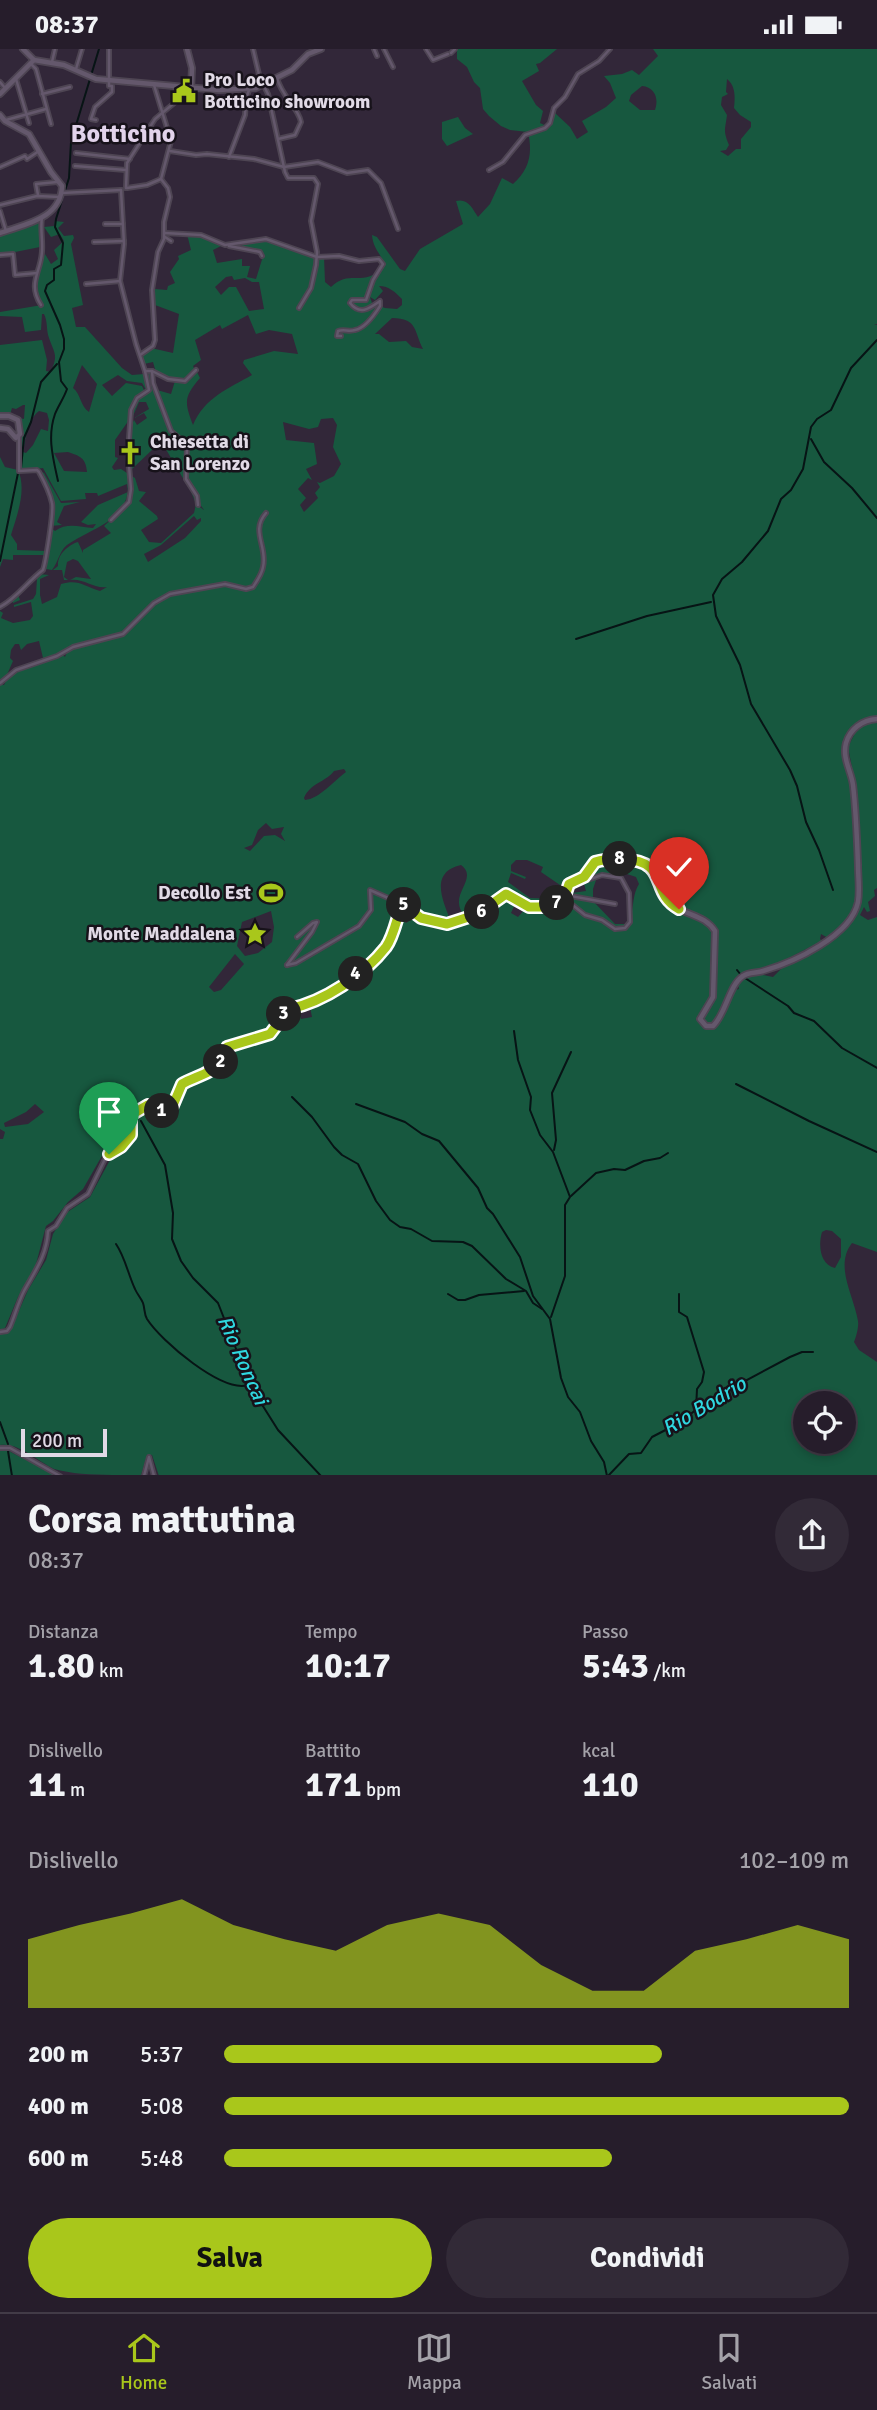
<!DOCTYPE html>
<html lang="it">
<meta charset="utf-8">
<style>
:root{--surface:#261d2b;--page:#322a37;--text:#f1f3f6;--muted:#a4a2a9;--line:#423b47;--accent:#a9c71b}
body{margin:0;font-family:Signika,sans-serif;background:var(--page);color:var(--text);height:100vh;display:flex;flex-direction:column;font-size:26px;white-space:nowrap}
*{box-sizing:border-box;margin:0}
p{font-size:23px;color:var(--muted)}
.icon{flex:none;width:38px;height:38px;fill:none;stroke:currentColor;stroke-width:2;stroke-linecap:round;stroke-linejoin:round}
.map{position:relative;height:1426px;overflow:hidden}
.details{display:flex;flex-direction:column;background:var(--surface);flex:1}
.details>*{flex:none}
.fabs{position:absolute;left:793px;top:1342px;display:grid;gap:14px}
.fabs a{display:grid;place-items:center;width:63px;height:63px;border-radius:50%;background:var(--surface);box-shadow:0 4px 10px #0003,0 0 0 2px var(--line);font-size:35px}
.scale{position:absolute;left:21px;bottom:18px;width:86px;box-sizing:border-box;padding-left:7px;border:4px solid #e1dae6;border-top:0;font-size:19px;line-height:24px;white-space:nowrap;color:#e1dae6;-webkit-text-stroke:5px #17121a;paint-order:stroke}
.pin{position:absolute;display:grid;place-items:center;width:60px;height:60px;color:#fff;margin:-72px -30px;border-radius:50% 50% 50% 0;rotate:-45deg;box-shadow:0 0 7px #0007}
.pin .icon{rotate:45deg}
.km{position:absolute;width:35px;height:35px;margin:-18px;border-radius:50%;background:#222;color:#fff;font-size:19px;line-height:35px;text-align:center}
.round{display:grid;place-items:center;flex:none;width:74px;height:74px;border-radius:37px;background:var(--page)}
.overview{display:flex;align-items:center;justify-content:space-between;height:119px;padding:0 28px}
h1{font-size:38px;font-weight:700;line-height:52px}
.figures{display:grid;grid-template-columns:repeat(3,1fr);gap:10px;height:119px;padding:7px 28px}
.figures div{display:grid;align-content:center}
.figures b{font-size:35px;font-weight:700}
.figures small{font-size:19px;font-weight:400}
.figures p{font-size:19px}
.chart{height:196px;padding:14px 28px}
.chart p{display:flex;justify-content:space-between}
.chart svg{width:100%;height:126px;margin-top:7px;fill:var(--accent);opacity:.7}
.action{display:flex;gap:14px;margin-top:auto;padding:14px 28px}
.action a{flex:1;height:80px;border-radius:42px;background:var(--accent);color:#111;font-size:28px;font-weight:700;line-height:80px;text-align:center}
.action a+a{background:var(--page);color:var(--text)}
ul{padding:0 28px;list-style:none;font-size:23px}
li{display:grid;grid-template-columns:112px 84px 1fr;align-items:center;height:52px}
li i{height:18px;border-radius:9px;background:var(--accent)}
.status{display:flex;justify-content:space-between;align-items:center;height:49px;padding:0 35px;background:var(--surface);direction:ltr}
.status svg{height:19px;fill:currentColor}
.dock{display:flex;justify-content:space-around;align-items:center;height:98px;border-top:2px solid var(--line);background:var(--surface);font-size:19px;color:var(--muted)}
.dock a{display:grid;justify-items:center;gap:4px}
.dock .on{color:var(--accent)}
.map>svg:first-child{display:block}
.green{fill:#17583f;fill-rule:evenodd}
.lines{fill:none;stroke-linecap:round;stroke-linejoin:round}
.stream{stroke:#071415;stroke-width:2}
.minor-casing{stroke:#4e4553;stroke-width:6}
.tertiary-casing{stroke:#4e4553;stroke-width:8}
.minor{stroke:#64586c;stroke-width:2.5}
.tertiary{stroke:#64586c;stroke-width:4.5}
.route-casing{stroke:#fff;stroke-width:14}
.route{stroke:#a9c71b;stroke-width:9}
.labels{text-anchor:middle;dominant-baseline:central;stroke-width:5;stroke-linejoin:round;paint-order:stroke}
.poi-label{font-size:19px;font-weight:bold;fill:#e1dae6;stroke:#17121a;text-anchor:start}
.water-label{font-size:21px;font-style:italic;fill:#2fd7df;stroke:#17121a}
.district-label{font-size:26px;font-weight:bold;fill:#e2d3eb;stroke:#17121a}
</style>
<div class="status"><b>08:37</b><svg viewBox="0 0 49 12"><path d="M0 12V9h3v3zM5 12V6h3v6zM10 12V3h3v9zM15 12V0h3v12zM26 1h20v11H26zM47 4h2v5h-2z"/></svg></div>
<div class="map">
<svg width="877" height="1427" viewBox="0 0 877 1427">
<rect width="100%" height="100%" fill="#322739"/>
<g class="green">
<path d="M457 0H557L540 14 536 15 539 22 522 32 536 56 543 62 540 74 549 78 555 64 570 78 577 90 588 83 582 72 606 58 616 49 610 34 604 27 622 25 632 21 639 26 658 7 653 0H877V275L874 276H877V669C857 670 840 686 843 708 845 717 848 725 850 734 854 757 862 844 854 863 848 875 839 882 828 889L821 885 820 890 822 892 777 915 740 927 718 971 710 976 703 972 702 966 714 947 713 916 717 883 716 878 673 853 654 819 639 809 599 808 593 813 582 827 560 836 541 823 543 818 527 811H516L511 816V822L526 828 525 830 511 824 508 833 530 849 562 850 539 857 528 856 507 844C481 860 462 881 428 871 420 868 416 865 413 857L394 852V856H398L399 860 384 896 346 933 313 952 277 964 268 979 261 984 231 993 224 998 216 1013 179 1033 174 1042 172 1054 166 1061 148 1052 131 1061 127 1067 129 1076 127 1082 118 1093 103 1105 83 1140 68 1153 53 1172 46 1177 35 1219 18 1248 5 1279 0 1281V1090H3L5 1083 0 1080V635L4 636C11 620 45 613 63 606L65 608 67 603 66 601 25 617 43 609 39 592 27 595 21 601 19 595H15L11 601 10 609 13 612 6 628 0 632V562L3 564 1 569 13 574 30 571 33 567 31 553 14 558V556L33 550 36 545 37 530 32 531 18 546 20 551 13 554 12 551 32 529 38 525 49 526 40 530V546L42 555 57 548 61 535C79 530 83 537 100 542L107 538C93 540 84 529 70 531L76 528 91 530 78 512 73 510 67 513 64 528 68 531H64L62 521H53L58 517C57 506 68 496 78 493L83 504V501L111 484 104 477 129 454 131 438 130 426 135 429 139 442 146 443 139 452 157 467 158 470 141 481 149 493 161 494 194 464 196 455 190 440 196 447 197 456 204 461 199 454 198 447 184 431 164 397 153 400 131 421 129 418V407H133C129 398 128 381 134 371L137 376 147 369 144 364 134 369 149 360 146 353H139L133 367 130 360 129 371 115 391V408L118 409 112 418 114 421 121 420 127 424C135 468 101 475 70 494 60 499 59 512 52 521L46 520 51 479 55 482C67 473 80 478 93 479L96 475 88 476 81 473 98 456 128 443 127 435 98 447 97 444H85L86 450 61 452 43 419 22 422 19 420 20 402 26 404 33 396 41 380 48 382 49 371 47 364 39 362C29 369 24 390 24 402 17 395 24 380 19 369L24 370 25 356H23L16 360 12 359 10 366H0V296L42 291 47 311 46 322 51 323C58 305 55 306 49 289 46 281 48 273 44 265H42L41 281 25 283 22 268 0 267V263L42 256C31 237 38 225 45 205L51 215 58 210 54 201 64 192 60 185 51 188 44 178 54 177 55 172 64 173 58 179 64 187 73 186 74 189 71 195 83 256 72 259 76 278H85L122 319 132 326 144 325 148 339 146 341 142 334 127 332 118 326 102 336 112 347 126 334 142 337 145 343 144 347 150 343 147 322H151L157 341 171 345 175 332 185 333 197 323 200 329C184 348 184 352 193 376 204 349 229 339 252 326L243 314 244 311 274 302 298 305 292 285 269 281 256 285 248 266 222 280 220 276 195 291 201 311 193 317 195 321 184 330C172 332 162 328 152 321L155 320 153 313 144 315 142 308 151 299 173 304 179 265 155 256V240L167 241 168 237 175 234 170 223 179 210 178 207 191 201 187 185 202 188 223 196 213 201 217 214 242 210V217H250L247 228 256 230 264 204 241 199 243 194 266 192 315 209 324 208 325 233 331 238C350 219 364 240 384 217 383 206 373 201 372 186L377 188 400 220 405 222 420 200 463 175 456 152C468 149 472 159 478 168L490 155 502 129 513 135C529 121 533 105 528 83L510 81 501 77 489 67 483 60 480 39 474 33 467 18 457 10ZM727 30C736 37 735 49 734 59L740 66 751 73V78L741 90V100H736L728 107 720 102 726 101 729 96C723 81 725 82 727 66L721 56 722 48 728 45 726 43ZM642 37C655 38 659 50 655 61H640L629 52 631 46ZM232 227 234 231 245 229 252 233H259L264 260 249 262 236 238H229L221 246 215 238 226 228ZM379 237C389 237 395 243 402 250V256L397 260 385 259 372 254 370 248 375 251 383 242ZM392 269C418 269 414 283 423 300L412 298 406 292 389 293 379 285H375ZM82 316 97 335 89 363C80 357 81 345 73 339ZM333 369 337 376 333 398 341 415 334 427 320 434 317 433 320 438 315 444 318 449 304 463 300 456 306 449 298 440 308 429 312 431 306 420 317 415 314 394 286 391 283 373 309 380 318 378 321 370ZM68 403C80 407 86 409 87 423L64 422 54 404ZM194 467 197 471 201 469V472L185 489 148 513 144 505 161 496ZM344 720 346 723C334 732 319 750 305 751L304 749C310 734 326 733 334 722ZM266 774 272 780 284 778 281 785 285 792 275 786 264 787 250 802 244 799 252 796 258 781ZM461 816C476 827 458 840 459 854 459 858 461 862 463 866L450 870C442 850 430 823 461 816ZM271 862 274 878 272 893 258 904 245 907 237 897 242 873ZM235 905 244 915 221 941 214 943 209 938ZM35 1055 44 1063 28 1075 5 1078 4 1074 26 1063Z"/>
<polygon points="458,68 465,79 473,85 447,97 442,90 442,73"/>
<polygon points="37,173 40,174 40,198 10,204 0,204 0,185"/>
<path d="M0 408 5 418 18 421C27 441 17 466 11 486L17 495V501L46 502 45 506H13V511L3 510 0 518Z"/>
<polygon points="38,421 44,424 61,454 80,453 64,457 57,473 62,476 50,477 55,458"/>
<path d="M877 672V839L874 841 875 847 868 853 870 862 867 863 864 858 860 866 868 871 877 868V1203L852 1194C834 1217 854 1247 858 1272 859 1278 856 1288 854 1293L859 1301 877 1313V1426L159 1427 152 1406H147L141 1426C115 1426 78 1427 54 1420 38 1412 18 1393 0 1396V1284H5L11 1280 28 1241 46 1211 53 1185 66 1164 90 1148 110 1111 125 1100 134 1087V1070L149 1060 165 1065 173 1063 184 1036C194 1034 219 1021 224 1012 228 1007 227 1002 232 997L272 987 290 962 299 960 301 970 312 968 310 958 344 938 382 904 393 886 399 867 406 874 416 867C438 881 464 875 486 862 494 858 500 849 509 847L516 853 511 864 518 868 526 859 541 860 562 853H566L576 860 577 857 568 850V847L570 848 572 844 586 842 583 831C591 820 598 812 611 812L612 817H616L617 812 642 813 648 817 667 851 699 869 714 881 710 915 711 950 698 969 707 979 715 978 735 941 739 940 738 936 744 928 758 925 773 928 788 913 835 889 849 877 858 858 855 734 848 698 858 678ZM602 824 627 825 636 828 639 835C630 850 636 864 626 875H615L593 852V840L598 825ZM826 1181 832 1182 841 1190V1208L835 1219C820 1216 818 1196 822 1183ZM805 1354H844V1393H805Z"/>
<polygon points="3,1399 55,1426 0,1426 0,1401"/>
</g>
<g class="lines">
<g class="stream">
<polyline points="811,390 824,413 852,439 877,469"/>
<polyline points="21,419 24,389 31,373 41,333 57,315"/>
<path d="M58 432C53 409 47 388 55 365 58 357 64 349 67 340L61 332 59 313 64 300V290L60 276 45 242 47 236 54 231V220L61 216 63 194 55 178 56 170 69 129 71 93 99 0"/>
<polyline points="0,512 18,424"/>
<polyline points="576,590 647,567 711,553"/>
<polyline points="833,841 819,801 806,773 797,737 790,721 751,655 740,616 716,567 713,546 722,530 742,513 768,482 781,450 791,441 803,420 811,378 817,370 831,361 851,319 877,291"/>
<polyline points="737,921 741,926"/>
<polyline points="745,929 788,957 794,964 814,972 842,999 877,1019"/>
<polyline points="514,982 518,1011 531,1048 530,1061 540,1086 553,1103 570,1148 565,1156 565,1227 551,1268"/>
<polyline points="736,1035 809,1072 877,1103"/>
<polyline points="292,1048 312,1068 334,1098 342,1106 358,1115 376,1152 390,1171 400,1178 411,1180 432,1192 463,1193 472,1197 506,1230 526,1242 533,1254 542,1260"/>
<polyline points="356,1055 405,1073 422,1085 439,1092 478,1139 487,1159 493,1165 520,1208 533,1247 550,1270 561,1329 568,1348 580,1363 591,1392 604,1413 607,1427"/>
<polyline points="141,1072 165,1116 173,1164 172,1190 181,1212 193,1229 218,1254 251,1338 278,1381 321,1427"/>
<polyline points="554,1101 556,1091 552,1044 571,1003"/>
<polyline points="571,1147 596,1124 614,1120 625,1121 644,1112 660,1109 668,1104"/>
<path d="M116 1195C125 1208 128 1225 135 1240 137 1245 141 1249 143 1254 145 1260 144 1265 147 1270 161 1292 222 1344 248 1336"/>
<polyline points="448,1245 458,1251 465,1251 479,1246 524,1242"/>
<polyline points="679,1245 679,1263 687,1268 704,1323 702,1333 697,1340 696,1361"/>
<polyline points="0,1373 8,1395"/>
<polyline points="8,1402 12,1427"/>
<polyline points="608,1427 629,1405 641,1404 652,1388 681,1373 704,1354 790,1308 802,1303 813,1303"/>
</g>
<g class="minor-casing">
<g id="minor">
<polyline points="253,0 261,34"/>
<polyline points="374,0 377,7"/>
<polyline points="384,0 393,18"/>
<polyline points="426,0 433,11 448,5"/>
<polyline points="451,4 455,0"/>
<polyline points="52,13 55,0"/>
<polyline points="31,15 36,20 51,75"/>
<polyline points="76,20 82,0"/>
<path d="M277 29C282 48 298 58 301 73L295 86 278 90"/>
<polyline points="16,30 29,74"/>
<polyline points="0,33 5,39"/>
<polyline points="263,35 268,45 285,123 288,129 314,129 318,135 311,172 317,203 316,216 311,239 299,259"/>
<polyline points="154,36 171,92 161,130"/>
<polyline points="42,45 70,38"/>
<polyline points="6,71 46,60"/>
<polyline points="96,71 91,70 95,58 112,43 112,37 109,37 109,0"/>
<polyline points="170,102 196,106 207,105 254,110 284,118 318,113 347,124 368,121 381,134 398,180"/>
<polyline points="76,104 130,110"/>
<polyline points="229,108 245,66 246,50 249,41"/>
<polyline points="75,117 126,121"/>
<polyline points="0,118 25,107 27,110 39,102"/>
<polyline points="489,121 503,113 525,86 545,79 550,74 554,59 565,48 578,25 599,12 610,0"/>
<polyline points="126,139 127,114 155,70 191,40"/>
<polyline points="127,139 147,136 161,130"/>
<polyline points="62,144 121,141"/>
<polyline points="38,146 36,135 57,133"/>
<polyline points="0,156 37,147 60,148"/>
<polyline points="0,162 6,182"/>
<polyline points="105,175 123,175"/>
<path d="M165 184 201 186 225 196 266 190 317 208 339 207 359 212 379 210 383 215 373 231 366 251H352L350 254C360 267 370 259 380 252V257C375 265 366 279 355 281 349 283 344 280 338 282L337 287H341"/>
<polyline points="165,188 171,192"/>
<polyline points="94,193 124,192"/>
<polyline points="229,197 260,203 262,207"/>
<polyline points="0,206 13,205 15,226 37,224"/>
<polyline points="86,235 120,232"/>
<path d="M41 256C27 234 41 224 42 202 43 191 40 180 42 168"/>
<polyline points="140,306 153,297 155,291 152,241 158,203 164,190 164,173 170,148 168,139 161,130"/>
<polyline points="145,322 152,322 168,330 185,332 196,321"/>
<polyline points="152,322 153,334 171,382 187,396 186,430 197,447 198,456"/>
<polyline points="111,471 129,453 131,440 128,405 131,361 137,349 149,341 145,322 136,295 120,232 124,195 121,141"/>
<path d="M0 558C16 550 28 532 43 521 46 512 54 462 52 454 50 444 44 432 39 423L37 421 19 422V388"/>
<path d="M0 634 16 621 57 607 73 598 123 585 154 554 170 545 225 535 246 540 253 538C257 532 262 525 263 518 268 498 250 482 266 464"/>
<polyline points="565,846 615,855"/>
<polyline points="564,849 585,866 602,871 615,880 625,879 630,873 629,844 621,829 602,826 570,837"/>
<polyline points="287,916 312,883 317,873 313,874 297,888"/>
<path d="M0 1283 7 1282 10 1278C15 1266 18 1254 24 1242 35 1222 47 1206 48 1182L56 1177 67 1159 88 1145 106 1108 121 1098 131 1086V1066L148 1056 165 1064 171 1061 182 1035C194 1028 211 1025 221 1013 224 1009 225 1003 227 998L270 985 287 961 309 956 326 945 337 942 386 897 400 861 404 856 370 841 371 861 359 877 296 914 287 916"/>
<polyline points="0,1399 10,1399 60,1427"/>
<polyline points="144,1427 149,1408 154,1427"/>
</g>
</g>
<g class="tertiary-casing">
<g id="tertiary">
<polyline points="23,0 34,11 64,16 96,30 219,41 256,39 292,21 308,5 321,0"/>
<polyline points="187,0 192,19 191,40"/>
<polyline points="0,45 34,11"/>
<path d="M0 66 5 72 29 85 51 123 62 137C61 170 25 175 0 184"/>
<polyline points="0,367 9,367 18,371 20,385 16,389 8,380 0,379"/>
<path d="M404 856 421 869 447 875 479 865 506 845 529 858H542L563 851 569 835 584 828 599 812C608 809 617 810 626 810 665 811 650 839 673 856 687 867 705 866 715 882L713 948 700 970 706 977H713C726 965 729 936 743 927 748 923 757 924 763 922 794 913 851 887 858 853 860 841 858 828 858 816 857 789 856 762 853 736 851 722 842 709 846 694 850 680 862 671 877 670"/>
</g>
</g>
<use href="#minor" class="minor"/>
<use href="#tertiary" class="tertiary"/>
</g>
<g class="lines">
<g class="route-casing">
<path id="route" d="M109 1105 121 1098 131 1086V1066L148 1056 164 1063 171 1061 182 1035C194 1028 211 1025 221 1013 224 1009 225 1003 227 998L270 985 289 960C324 953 364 926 386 898 393 888 396 873 400 861L404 856 421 869 447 875 478 865 506 845 529 858H542L564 850 569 835 584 828 595 813C604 810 612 810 622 810 671 812 648 843 679 860"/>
</g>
<use href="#route" class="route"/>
</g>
<defs>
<g id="civic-bare" transform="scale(1.89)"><path d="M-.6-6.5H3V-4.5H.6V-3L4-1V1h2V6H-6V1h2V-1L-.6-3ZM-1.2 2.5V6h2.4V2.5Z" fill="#a9c71b" stroke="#17121a" stroke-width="2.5" paint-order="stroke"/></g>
<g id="church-bare" transform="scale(1.89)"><path d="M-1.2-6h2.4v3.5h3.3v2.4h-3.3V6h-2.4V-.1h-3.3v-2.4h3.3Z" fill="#a9c71b" stroke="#17121a" stroke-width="2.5" paint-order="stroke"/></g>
<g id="stadium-bare" transform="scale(1.89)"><path d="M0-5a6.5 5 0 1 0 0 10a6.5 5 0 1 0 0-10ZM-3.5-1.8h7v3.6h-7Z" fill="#a9c71b" stroke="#17121a" stroke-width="2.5" paint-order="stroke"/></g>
<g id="sight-bare" transform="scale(1.89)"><path d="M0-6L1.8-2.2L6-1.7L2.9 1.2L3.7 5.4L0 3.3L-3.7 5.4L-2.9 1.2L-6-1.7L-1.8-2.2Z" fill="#a9c71b" stroke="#17121a" stroke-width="2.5" paint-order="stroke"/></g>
</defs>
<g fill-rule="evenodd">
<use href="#civic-bare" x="184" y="42"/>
<use href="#church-bare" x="130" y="404"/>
<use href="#stadium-bare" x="271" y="844"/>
<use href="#sight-bare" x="255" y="885"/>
</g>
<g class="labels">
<g class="poi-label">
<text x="204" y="31">Pro Loco<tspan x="204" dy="22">Botticino showroom</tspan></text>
<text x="150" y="393">Chiesetta di<tspan x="150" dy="22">San Lorenzo</tspan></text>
<text x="251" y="844" text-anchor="end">Decollo Est</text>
<text x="235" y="885" text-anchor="end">Monte Maddalena</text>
</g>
<g class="water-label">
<text transform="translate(243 1311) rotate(66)">Rio Roncai</text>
<text transform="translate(704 1357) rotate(-31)">Rio Bodrio</text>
</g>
<g class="district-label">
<text x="123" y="85">Botticino</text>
</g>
</g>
</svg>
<div class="fabs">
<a><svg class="icon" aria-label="locate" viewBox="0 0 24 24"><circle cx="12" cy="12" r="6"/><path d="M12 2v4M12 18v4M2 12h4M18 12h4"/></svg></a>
</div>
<div class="scale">200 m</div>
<div class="pin" style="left:109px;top:1105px;background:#1e9e55"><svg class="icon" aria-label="arrive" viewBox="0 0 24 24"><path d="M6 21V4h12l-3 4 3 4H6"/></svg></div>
<div class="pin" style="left:679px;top:860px;background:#d93025"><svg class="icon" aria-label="check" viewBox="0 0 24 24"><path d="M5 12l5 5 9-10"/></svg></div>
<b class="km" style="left:162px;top:1062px">1</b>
<b class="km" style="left:221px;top:1013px">2</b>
<b class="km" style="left:284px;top:965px">3</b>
<b class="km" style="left:356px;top:925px">4</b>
<b class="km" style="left:404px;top:856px">5</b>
<b class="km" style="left:482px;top:863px">6</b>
<b class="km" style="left:557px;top:854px">7</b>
<b class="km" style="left:620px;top:810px">8</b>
</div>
<section class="details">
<div class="overview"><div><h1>Corsa mattutina</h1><p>08:37</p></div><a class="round"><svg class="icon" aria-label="share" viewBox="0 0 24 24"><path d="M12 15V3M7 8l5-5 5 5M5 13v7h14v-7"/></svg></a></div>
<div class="figures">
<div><p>Distanza</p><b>1.80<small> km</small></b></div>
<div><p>Tempo</p><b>10:17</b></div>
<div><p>Passo</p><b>5:43<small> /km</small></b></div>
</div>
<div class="figures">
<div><p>Dislivello</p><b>11<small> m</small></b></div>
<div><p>Battito</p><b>171<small> bpm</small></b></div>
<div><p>kcal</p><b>110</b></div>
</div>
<div class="chart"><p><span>Dislivello</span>102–109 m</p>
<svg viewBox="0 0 160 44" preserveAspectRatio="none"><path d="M0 44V20L10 15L20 11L30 6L40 15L50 20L60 24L70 15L80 11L90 15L100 29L110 38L120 38L130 24L140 20L150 15L160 20V44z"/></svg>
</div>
<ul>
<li><b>200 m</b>5:37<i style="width:70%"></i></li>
<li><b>400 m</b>5:08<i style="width:100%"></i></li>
<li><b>600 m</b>5:48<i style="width:62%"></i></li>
</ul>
<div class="action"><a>Salva</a><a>Condividi</a></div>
</section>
<nav class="dock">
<a class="on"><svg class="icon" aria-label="home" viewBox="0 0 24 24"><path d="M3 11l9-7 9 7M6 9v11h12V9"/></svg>Home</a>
<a><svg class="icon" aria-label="map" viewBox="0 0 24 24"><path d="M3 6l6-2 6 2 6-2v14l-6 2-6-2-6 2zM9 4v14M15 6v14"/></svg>Mappa</a>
<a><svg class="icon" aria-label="saved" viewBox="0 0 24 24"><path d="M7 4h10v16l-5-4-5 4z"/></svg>Salvati</a>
</nav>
